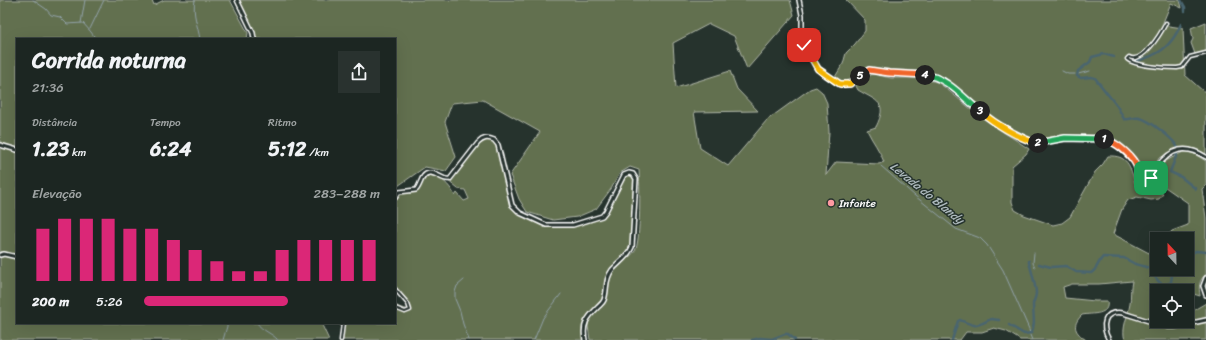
<!DOCTYPE html>
<html lang="pt">
<meta charset="utf-8">
<style>
:root{--surface:#1c2622;--page:#29322f;--text:#f1f3f6;--muted:#a0a5a5;--line:#3a4340;--accent:#db2777}
body{margin:0;font-family:Sriracha,sans-serif;background:var(--page);color:var(--text);height:100vh;display:flex;flex-direction:column;font-size:15px;white-space:nowrap}
*{box-sizing:border-box;margin:0}
p{font-size:13px;color:var(--muted)}
.icon{flex:none;width:22px;height:22px;fill:none;stroke:currentColor;stroke-width:2;stroke-linecap:round;stroke-linejoin:round}
.map{position:relative;flex:1;overflow:hidden}
.panel{position:absolute;left:16px;top:38px;width:380px;height:286px;display:flex;flex-direction:column;background:var(--surface);border-radius:0px;box-shadow:0 4px 16px #0002,0 0 0 1px var(--line)}
.panel>*{flex:none}
.needle{width:26px;rotate:338deg}
.fabs{position:absolute;left:1150px;top:232px;display:grid;gap:8px}
.fabs a{display:grid;place-items:center;width:44px;height:44px;border-radius:0px;background:var(--surface);box-shadow:0 4px 16px #0002,0 0 0 1px var(--line);font-size:20px}
.pin{position:absolute;display:grid;place-items:center;width:34px;height:34px;color:#fff;margin:-17px;border-radius:8px;box-shadow:0 2px 6px #0006}
.km{position:absolute;width:20px;height:20px;margin:-10px;border-radius:50%;background:#222;color:#fff;font-size:11px;line-height:20px;text-align:center}
.round{display:grid;place-items:center;flex:none;width:42px;height:42px;border-radius:0px;background:var(--page)}
.headline{display:flex;align-items:center;justify-content:space-between;height:68px;padding:0 16px}
h1{font-size:22px;font-weight:700;line-height:30px}
.figures{display:grid;grid-template-columns:repeat(3,1fr);gap:6px;height:68px;padding:4px 16px}
.figures div{display:grid;align-content:center}
.figures b{font-size:20px;font-weight:700}
.figures small{font-size:11px;font-weight:400}
.figures p{font-size:11px}
.chart{height:112px;padding:8px 16px}
.chart p{display:flex;justify-content:space-between}
.chart svg{width:100%;height:72px;margin-top:4px;stroke:var(--accent);stroke-width:6}
ul{padding:0 16px;list-style:none;font-size:13px}
li{display:grid;grid-template-columns:64px 48px 1fr;align-items:center;height:30px}
li i{height:10px;border-radius:5px;background:var(--accent)}
.map>svg:first-child{display:block}
.green{fill:#626f50;stroke:#b0b7a8}
.lines{fill:none;stroke-linecap:round;stroke-linejoin:round}
.stream{stroke:#92a3a9;stroke-width:1}
.canal{stroke:#4a656f;stroke-width:2.5}
.street-casing{stroke:#fff;stroke-width:5}
.secondary-casing{stroke:#fff;stroke-width:6}
.street{stroke:#26332d;stroke-width:2}
.secondary{stroke:#26332d;stroke-width:3}
.split-1-casing{stroke:#fff;stroke-width:8}
.split-2-casing{stroke:#fff;stroke-width:8}
.split-3-casing{stroke:#fff;stroke-width:8}
.split-4-casing{stroke:#fff;stroke-width:8}
.split-5-casing{stroke:#fff;stroke-width:8}
.split-6-casing{stroke:#fff;stroke-width:8}
.split-1{stroke:#f0652b;stroke-width:5}
.split-2{stroke:#22a559;stroke-width:5}
.split-3{stroke:#f5b400;stroke-width:5}
.split-4{stroke:#22a559;stroke-width:5}
.split-5{stroke:#f0652b;stroke-width:5}
.split-6{stroke:#f5b400;stroke-width:5}
.poi-dot{fill:#ff9aa2;stroke:#26332d;stroke-width:1.5}
.labels{text-anchor:middle;dominant-baseline:central;stroke-width:3;stroke-linejoin:round;paint-order:stroke}
.poi-label{font-size:11px;fill:#fff;stroke:#26332d;text-anchor:start}
.water-label{font-size:12px;font-style:italic;fill:#aebabe;stroke:#26332d}
</style>
<div class="map">
<svg width="1206" height="340" viewBox="0 0 1206 340">
<rect width="100%" height="100%" fill="#26332d"/>
<filter id="ink" filterUnits="userSpaceOnUse"><feTurbulence type="fractalNoise" baseFrequency=".025" numOctaves="2"/><feDisplacementMap in="SourceGraphic" scale="8" xChannelSelector="R" yChannelSelector="G"/><feConvolveMatrix kernelMatrix="1 2 1 2 8 2 1 2 1" color-interpolation-filters="sRGB"/></filter>
<g filter="url(#ink)">
<g class="green">
<polygon points="0,0 152,0 154,5 164,0 230,0 248,33 247,39 17,39 17,323 321,323 329,340 0,340"/>
<path d="M239 0H790L794 15 747 69 734 36 709 24 673 43 676 88 730 71 737 89 758 111 694 112 700 148 728 166 767 120 810 89 816 87 822 92 827 103 829 132 826 175 836 162 879 164 884 162C880 150 872 141 867 130L876 127C888 102 878 102 858 90L856 86 858 81 873 74 891 78H917L938 82 977 114 1029 149 1026 154 1012 166V202L1015 210 1024 215 1053 225 1062 223 1070 217 1095 172 1103 164 1108 156C1128 155 1130 166 1135 183L1163 194 1159 199 1151 200 1137 197 1128 200 1122 209 1113 234 1149 253 1157 245V269H1187V239H1164L1172 231 1188 225V203L1155 180 1162 163 1183 152H1191L1206 161V185L1202 189 1206 218V274C1198 281 1199 287 1200 296L1187 292V291H1180L1172 286 1169 291H1157V321H1187V314L1206 303V340H1125C1121 329 1128 316 1130 304 1131 297 1130 289 1132 281L1099 284H1072L1063 287 1065 298 1095 301H1107C1110 316 1092 313 1082 315 1071 326 1075 332 1086 340H1020L1006 331 994 328 982 332H966L960 340H590L588 326 590 315 585 324V340H341L343 323H395V305L401 308 410 310V307L409 302 395 286V198L397 194C406 192 415 192 420 183 423 179 423 176 428 173 441 177 449 184 455 196L457 193 464 201 469 199 465 190 458 189 447 180 453 177 481 140 490 138 498 145 510 199 517 211 538 222 554 226 573 225 604 214 623 178 626 174H631L636 179 632 247 616 267C620 263 632 256 635 251 641 241 640 183 639 170L630 167 620 173 611 189 596 209 577 217 553 220 527 212 519 199 510 175 540 132 483 100 452 103 445 122 456 157 446 171 425 167 395 188V39H254L255 32Z"/>
<path d="M846 0H1180L1182 8 1171 3 1162 25 1183 28 1185 75 1203 91H1206V155C1202 153 1198 150 1194 149 1182 145 1170 155 1159 158L1151 174 1143 178 1136 158 1113 138 1065 136 1041 142 1034 141 997 121 936 74 923 72H886L871 68H867L849 83 843 84 835 77 843 64 846 53 855 44 865 31V20Z"/>
<polygon points="1206,22 1206,52 1195,54 1191,43 1193,39 1191,28"/>
</g>
<g class="lines">
<g class="stream">
<polyline points="33,0 46,9 51,15 60,17 67,24 83,23 91,32 96,39"/>
<path d="M195 0C192 14 198 26 200 39"/>
<polyline points="81,23 85,0"/>
<polyline points="90,29 104,0"/>
<polyline points="1062,71 1068,74 1075,74"/>
<polyline points="1078,74 1090,71"/>
<polyline points="881,166 915,196 956,229 980,238 987,245 1003,270 1029,329"/>
<polyline points="1034,253 1033,263 1035,267"/>
<polyline points="464,280 457,286 455,292 455,299 460,311 463,324 469,340"/>
<path d="M257 323C262 331 272 333 278 340"/>
<polyline points="1029,330 1030,333"/>
<polyline points="1030,335 1032,340"/>
<polyline points="223,340 228,323"/>
<polyline points="534,340 543,318 561,294"/>
</g>
<g class="canal">
<polyline points="1181,0 1185,7 1185,11"/>
<path d="M1114 57 1104 54 1092 57 1090 62 1078 71 1077 76 1081 78 1091 77 1095 78 1117 106 1124 119C1129 120 1134 117 1140 118 1149 120 1174 139 1178 148"/>
<path d="M1133 62C1157 56 1171 48 1181 24"/>
<polyline points="1177,154 1170,172 1181,177 1196,189"/>
<polyline points="1187,255 1196,251 1206,252"/>
<path d="M1039 264 1051 267 1066 266 1076 272 1091 273C1098 269 1098 261 1103 257L1124 258 1135 264 1150 268C1155 276 1160 290 1171 282L1173 269"/>
<path d="M1009 325 1024 334 1031 333C1036 325 1033 315 1033 305 1033 301 1036 298 1036 293 1036 288 1031 268 1029 263V261"/>
<polyline points="752,340 760,338 772,339 785,334 788,334 795,340"/>
<path d="M952 340 958 321 960 320C977 327 975 327 991 319L999 320"/>
</g>
<g class="street-casing">
<g id="street">
<path d="M1166 23C1161 33 1142 65 1129 57L1127 59C1134 66 1166 68 1177 68L1182 67 1190 57 1206 53"/>
<polyline points="395,289 408,304 410,310 405,312 395,308"/>
<polyline points="341,340 343,323"/>
</g>
</g>
<g class="secondary-casing">
<g id="secondary">
<polyline points="237,0 253,33 254,39"/>
<path d="M799 0 802 15V37L804 45 818 69 836 82 843 85 848 84 864 72 869 70 889 73 929 75 943 80 994 122 1031 141 1039 143 1065 138H1095L1106 139 1112 142 1121 149 1134 161 1140 176 1145 180 1151 178C1154 175 1155 171 1157 167 1171 148 1186 144 1206 157"/>
<polyline points="0,145 17,150"/>
<path d="M395 198 399 192 416 190C421 185 421 174 429 173 437 172 442 181 450 179L478 143C483 138 487 137 494 140L498 145 512 205 520 213 546 225H573L602 216 606 211 624 175 629 173 633 174 636 179 632 247C628 257 619 262 612 270 604 281 608 289 604 300 603 303 600 305 598 307 587 318 582 324 585 340"/>
<polyline points="0,255 4,254 17,257"/>
<polyline points="1206,278 1203,286 1206,295"/>
<path d="M1109 340C1101 326 1103 310 1123 313L1168 327H1174L1206 320"/>
</g>
</g>
<use href="#street" class="street"/>
<use href="#secondary" class="secondary"/>
</g>
</g>
<g class="lines" filter="url(#ink)">
<g class="split-1-casing">
<path id="split-1" d="M1104 139C1116 142 1129 153 1135 163 1138 168 1139 174 1142 178L1147 180 1151 178"/>
</g>
<g class="split-2-casing">
<polyline id="split-2" points="1038,143 1065,138 1104,139"/>
</g>
<g class="split-3-casing">
<path id="split-3" d="M980 111C993 122 1020 140 1038 143"/>
</g>
<g class="split-4-casing">
<path id="split-4" d="M925 75C945 76 964 98 980 111"/>
</g>
<g class="split-5-casing">
<polyline id="split-5" points="860,76 869,70 889,73 925,75"/>
</g>
<g class="split-6-casing">
<polyline id="split-6" points="804,45 818,69 840,84 850,84 860,76"/>
</g>
<use href="#split-1" class="split-1"/>
<use href="#split-2" class="split-2"/>
<use href="#split-3" class="split-3"/>
<use href="#split-4" class="split-4"/>
<use href="#split-5" class="split-5"/>
<use href="#split-6" class="split-6"/>
</g>
<circle class="poi-dot" cx="831" cy="203" r="4"/>
<g class="labels">
<g class="poi-label">
<text x="839" y="203">Infante</text>
</g>
<g class="water-label">
<text transform="translate(927 193) rotate(39)">Levada do Blandy</text>
</g>
</g>
</svg>
<div class="fabs">
<a><svg class="needle" viewBox="-14 -14 28 28"><path d="M0-13l5 13h-10z" fill="#e53935"/><path d="M0 13l5-13h-10z" fill="#a0a5a5"/></svg></a>
<a><svg class="icon" aria-label="locate" viewBox="0 0 24 24"><circle cx="12" cy="12" r="6"/><path d="M12 2v4M12 18v4M2 12h4M18 12h4"/></svg></a>
</div>
<div class="pin" style="left:1151px;top:178px;background:#1e9e55"><svg class="icon" aria-label="arrive" viewBox="0 0 24 24"><path d="M6 21V4h12l-3 4 3 4H6"/></svg></div>
<div class="pin" style="left:804px;top:45px;background:#d93025"><svg class="icon" aria-label="check" viewBox="0 0 24 24"><path d="M5 12l5 5 9-10"/></svg></div>
<b class="km" style="left:1104px;top:139px">1</b>
<b class="km" style="left:1038px;top:143px">2</b>
<b class="km" style="left:980px;top:111px">3</b>
<b class="km" style="left:925px;top:75px">4</b>
<b class="km" style="left:860px;top:76px">5</b>
<section class="panel">
<div class="headline"><div><h1>Corrida noturna</h1><p>21:36</p></div><a class="round"><svg class="icon" aria-label="share" viewBox="0 0 24 24"><path d="M12 15V3M7 8l5-5 5 5M5 13v7h14v-7"/></svg></a></div>
<div class="figures">
<div><p>Distância</p><b>1.23<small> km</small></b></div>
<div><p>Tempo</p><b>6:24</b></div>
<div><p>Ritmo</p><b>5:12<small> /km</small></b></div>
</div>
<div class="chart"><p><span>Elevação</span>283–288 m</p>
<svg viewBox="0 0 160 44" preserveAspectRatio="none"><path d="M5 44V12M15 44V6M25 44V6M35 44V6M45 44V12M55 44V12M65 44V19M75 44V25M85 44V32M95 44V38M105 44V38M115 44V25M125 44V19M135 44V19M145 44V19M155 44V19"/></svg>
</div>
<ul>
<li><b>200 m</b>5:26<i style="width:61%"></i></li>
</ul>
</section>
</div>
